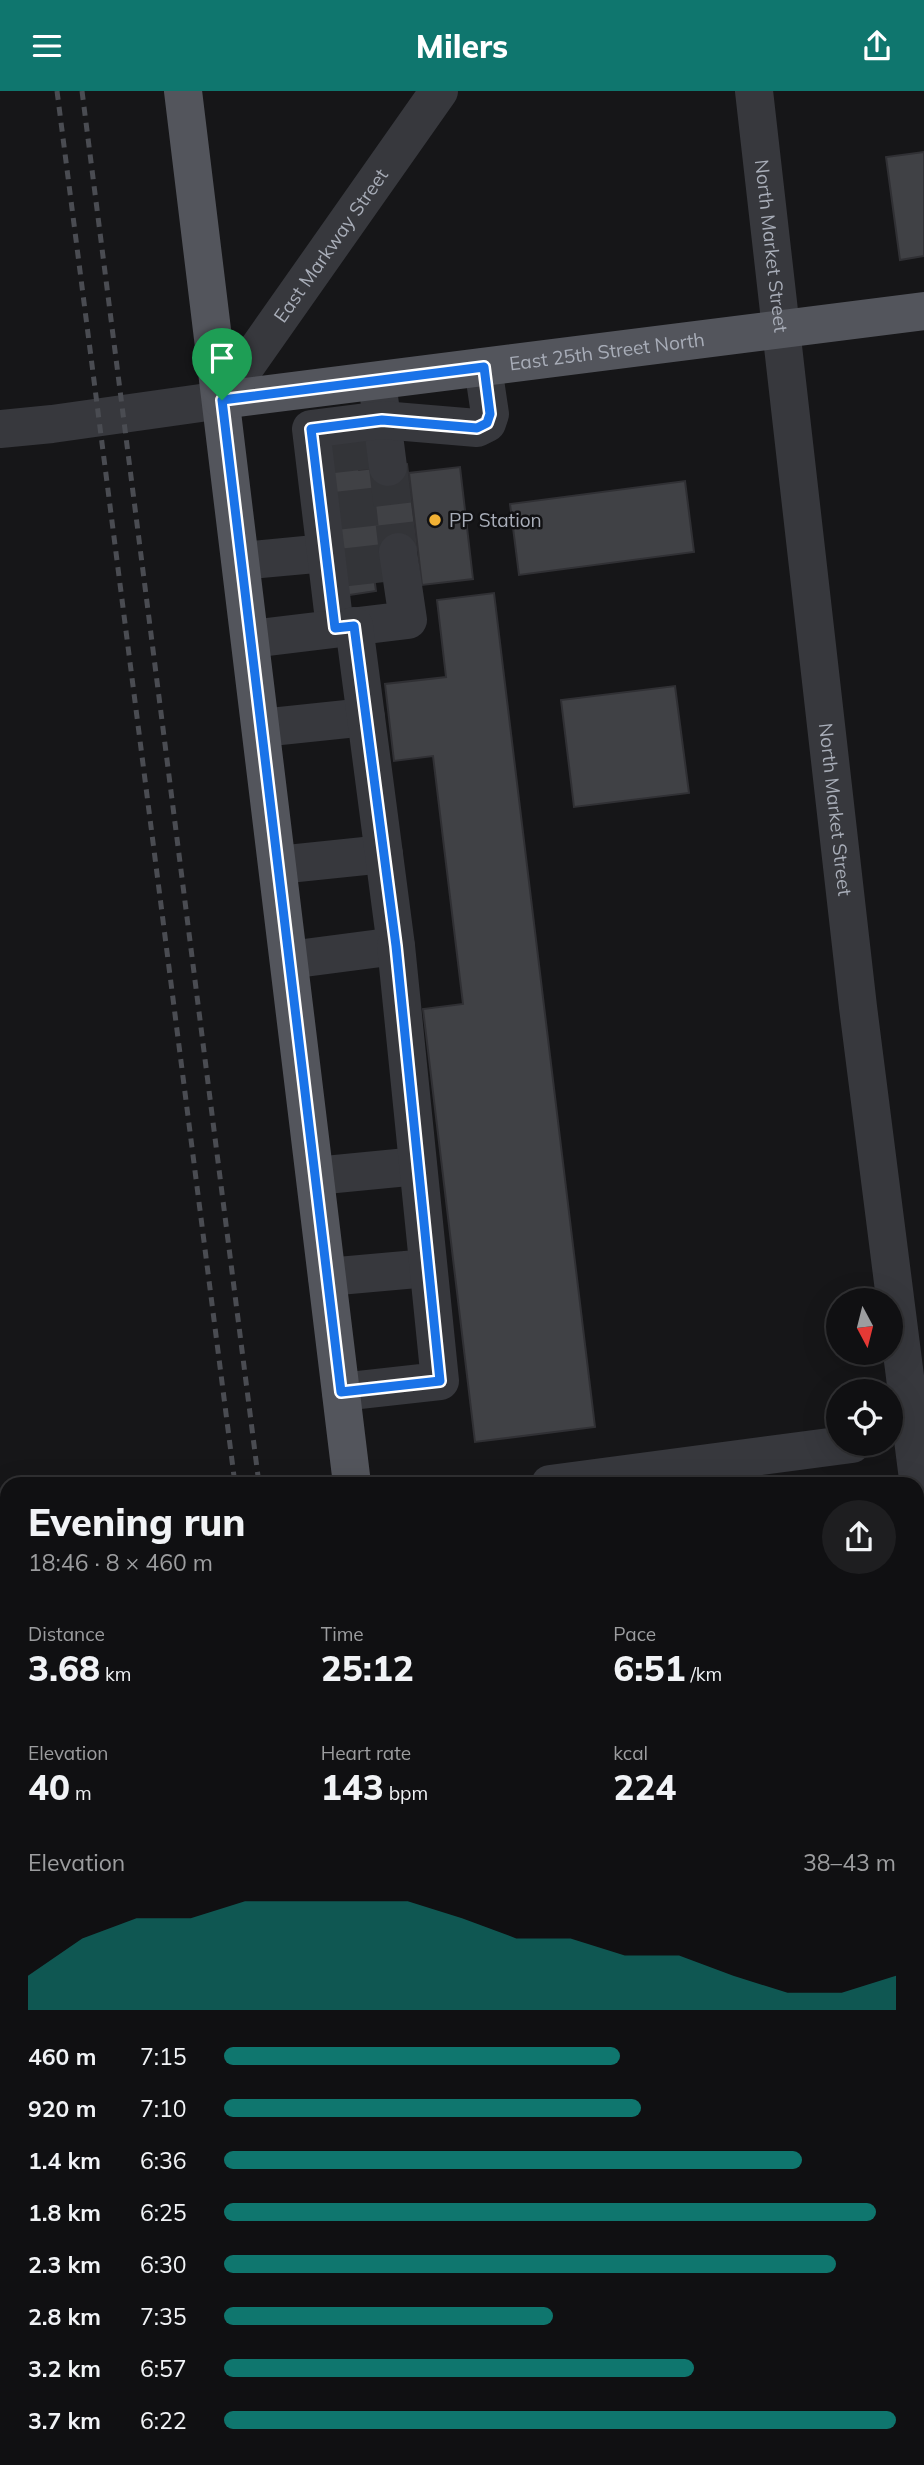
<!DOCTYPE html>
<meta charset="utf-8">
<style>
:root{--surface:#101012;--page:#1e1e20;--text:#f1f3f6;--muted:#9c9d9f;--line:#303032;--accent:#0f766e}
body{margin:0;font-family:Mulish,sans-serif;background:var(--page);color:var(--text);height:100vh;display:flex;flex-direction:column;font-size:26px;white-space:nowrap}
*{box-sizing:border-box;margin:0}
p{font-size:23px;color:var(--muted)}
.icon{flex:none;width:38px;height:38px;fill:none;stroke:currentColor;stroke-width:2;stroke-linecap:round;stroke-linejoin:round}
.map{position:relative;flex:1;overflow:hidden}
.drawer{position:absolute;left:0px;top:1386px;width:924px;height:989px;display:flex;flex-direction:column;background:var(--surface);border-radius:21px 21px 0 0;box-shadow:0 7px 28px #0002,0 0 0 2px var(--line)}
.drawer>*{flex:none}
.needle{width:46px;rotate:173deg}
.controls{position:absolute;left:826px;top:1197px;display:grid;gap:14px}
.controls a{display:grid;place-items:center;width:77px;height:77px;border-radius:50%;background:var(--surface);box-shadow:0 7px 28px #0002,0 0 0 2px var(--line);font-size:35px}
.pin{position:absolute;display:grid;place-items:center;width:60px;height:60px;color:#fff;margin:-72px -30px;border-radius:50% 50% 50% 0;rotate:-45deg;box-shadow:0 0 7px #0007}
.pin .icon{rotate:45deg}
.round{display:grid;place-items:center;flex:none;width:74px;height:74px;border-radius:37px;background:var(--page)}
.overview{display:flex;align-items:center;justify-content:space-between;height:119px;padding:0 28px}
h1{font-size:38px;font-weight:800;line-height:52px}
.stats{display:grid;grid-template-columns:repeat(3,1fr);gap:10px;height:119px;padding:7px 28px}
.stats div{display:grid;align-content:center}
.stats b{font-size:35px;font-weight:800}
.stats small{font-size:19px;font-weight:400}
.stats p{font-size:19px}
.chart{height:196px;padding:14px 28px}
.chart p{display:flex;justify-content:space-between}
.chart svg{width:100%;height:126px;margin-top:7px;fill:var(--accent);opacity:.7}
ul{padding:0 28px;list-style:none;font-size:23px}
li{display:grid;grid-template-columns:112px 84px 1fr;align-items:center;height:52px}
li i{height:18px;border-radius:9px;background:var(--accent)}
header{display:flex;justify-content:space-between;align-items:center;height:91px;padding:0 28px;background:var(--accent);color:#fff;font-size:32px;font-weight:800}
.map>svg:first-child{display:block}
.building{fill:#404145;stroke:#303034;stroke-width:2}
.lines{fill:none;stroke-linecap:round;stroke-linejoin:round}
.minor-tunnel{stroke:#333438;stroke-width:38;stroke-dasharray:38 19;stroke-linecap:butt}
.minor{stroke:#37383d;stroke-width:38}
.major{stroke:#53555c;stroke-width:38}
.rail{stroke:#4a4c52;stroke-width:5;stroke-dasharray:9 7;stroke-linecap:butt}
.route-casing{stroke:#fff;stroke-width:14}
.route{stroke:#1a73e8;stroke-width:9}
.poi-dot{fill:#f2b134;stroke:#111113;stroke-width:2.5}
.labels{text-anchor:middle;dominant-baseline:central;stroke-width:5;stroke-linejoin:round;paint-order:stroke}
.street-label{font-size:19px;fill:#a8adb8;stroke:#111113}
.poi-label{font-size:19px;fill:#a8adb8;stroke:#111113;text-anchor:start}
</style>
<header><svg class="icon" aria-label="menu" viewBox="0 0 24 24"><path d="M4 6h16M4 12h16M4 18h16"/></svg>Milers<svg class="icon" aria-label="share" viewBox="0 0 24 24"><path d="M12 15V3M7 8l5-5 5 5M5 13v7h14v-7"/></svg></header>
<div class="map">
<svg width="924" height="2374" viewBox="0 0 924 2374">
<rect width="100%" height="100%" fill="#161618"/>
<g class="building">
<polygon points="924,61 924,165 900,169 886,66"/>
<polygon points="354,341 359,379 407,373 418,459 371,464 376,500 336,506 316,346"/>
<polygon points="460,376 473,488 422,494 409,382"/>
<polygon points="685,390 694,461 519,484 510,413"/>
<polygon points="494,502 595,1336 475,1351 423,918 463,913 433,665 394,670 385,593 446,586 437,509"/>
<polygon points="675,595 689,702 574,716 561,609"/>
<polygon points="924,1842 924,1915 917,1916 917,1843"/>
<polygon points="595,2368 730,2368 730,2374 596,2374"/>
</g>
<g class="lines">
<g class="minor-tunnel">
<polyline points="349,342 367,502"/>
<polyline points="388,376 398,461"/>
</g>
<g class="minor">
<path id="s1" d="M754 0 858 916 924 1435"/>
<polyline points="379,306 388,376"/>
<path id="s2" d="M0 338 52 333 222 309 439 0"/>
<polyline points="241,470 326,462"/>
<polyline points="335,537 311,338 382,329 477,337 487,332 490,323 483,276"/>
<polyline points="251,548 408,529 398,461"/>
<polyline points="261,637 366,626"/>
<polyline points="278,774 384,763"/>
<polyline points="289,869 396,855 354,535"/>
<polyline points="315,1085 418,1075"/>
<polyline points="327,1186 428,1177"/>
<polyline points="341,1301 440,1290 396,855"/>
<polyline points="550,1393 852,1353"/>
<polyline points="917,1784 924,1783"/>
<polyline points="917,2221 924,2220"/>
</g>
<g class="major">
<polyline points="183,0 352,1393"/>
<path id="s3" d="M222 309 924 220"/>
<polyline points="476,2368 477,2374"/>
</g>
<g class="rail">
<polyline points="57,0 235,1393"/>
<polyline points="82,0 259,1393"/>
<polyline points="357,2368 358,2374"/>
<polyline points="382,2368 383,2374"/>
</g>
</g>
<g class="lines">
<g class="route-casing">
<polygon id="route" points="484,276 490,323 487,332 477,337 382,329 311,338 335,537 354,535 396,855 440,1290 341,1301 222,309"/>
</g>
<use href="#route" class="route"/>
</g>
<circle class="poi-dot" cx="435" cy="429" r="7"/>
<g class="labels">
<g class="street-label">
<text stroke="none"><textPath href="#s2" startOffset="413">East Markway Street</textPath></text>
<text stroke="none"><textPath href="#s1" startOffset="156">North Market Street</textPath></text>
<text stroke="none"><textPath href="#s3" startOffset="388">East 25th Street North</textPath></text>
<text stroke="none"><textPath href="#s1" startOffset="723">North Market Street</textPath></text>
</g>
<g class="poi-label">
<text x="449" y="429">PP Station</text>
</g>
</g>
</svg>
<div class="controls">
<a><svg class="needle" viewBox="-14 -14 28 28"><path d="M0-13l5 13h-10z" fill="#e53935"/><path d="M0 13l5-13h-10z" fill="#9c9d9f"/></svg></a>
<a><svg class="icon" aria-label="locate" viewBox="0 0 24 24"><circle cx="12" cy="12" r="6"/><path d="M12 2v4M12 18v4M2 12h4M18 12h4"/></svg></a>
</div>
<div class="pin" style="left:222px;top:309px;background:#1e9e55"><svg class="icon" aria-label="arrive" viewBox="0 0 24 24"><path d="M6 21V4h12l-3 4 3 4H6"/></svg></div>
<section class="drawer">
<div class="overview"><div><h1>Evening run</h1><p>18:46 · 8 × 460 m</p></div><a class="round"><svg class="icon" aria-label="share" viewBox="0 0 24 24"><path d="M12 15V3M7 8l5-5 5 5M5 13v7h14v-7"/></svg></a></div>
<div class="stats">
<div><p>Distance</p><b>3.68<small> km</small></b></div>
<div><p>Time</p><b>25:12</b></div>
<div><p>Pace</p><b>6:51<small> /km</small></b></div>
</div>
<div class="stats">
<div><p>Elevation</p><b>40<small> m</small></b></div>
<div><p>Heart rate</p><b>143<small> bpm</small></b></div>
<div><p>kcal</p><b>224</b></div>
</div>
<div class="chart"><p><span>Elevation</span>38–43 m</p>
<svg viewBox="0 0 160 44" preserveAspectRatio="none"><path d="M0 44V32L10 19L20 12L30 12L40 6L50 6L60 6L70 6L80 12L90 19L100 19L110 25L120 25L130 32L140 38L150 38L160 32V44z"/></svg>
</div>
<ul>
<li><b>460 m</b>7:15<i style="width:59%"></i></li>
<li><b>920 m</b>7:10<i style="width:62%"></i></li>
<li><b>1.4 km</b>6:36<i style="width:86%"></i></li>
<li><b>1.8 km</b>6:25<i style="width:97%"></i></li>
<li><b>2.3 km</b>6:30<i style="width:91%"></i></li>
<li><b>2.8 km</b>7:35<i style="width:49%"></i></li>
<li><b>3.2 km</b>6:57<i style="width:70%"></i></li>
<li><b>3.7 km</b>6:22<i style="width:100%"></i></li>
</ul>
</section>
</div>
